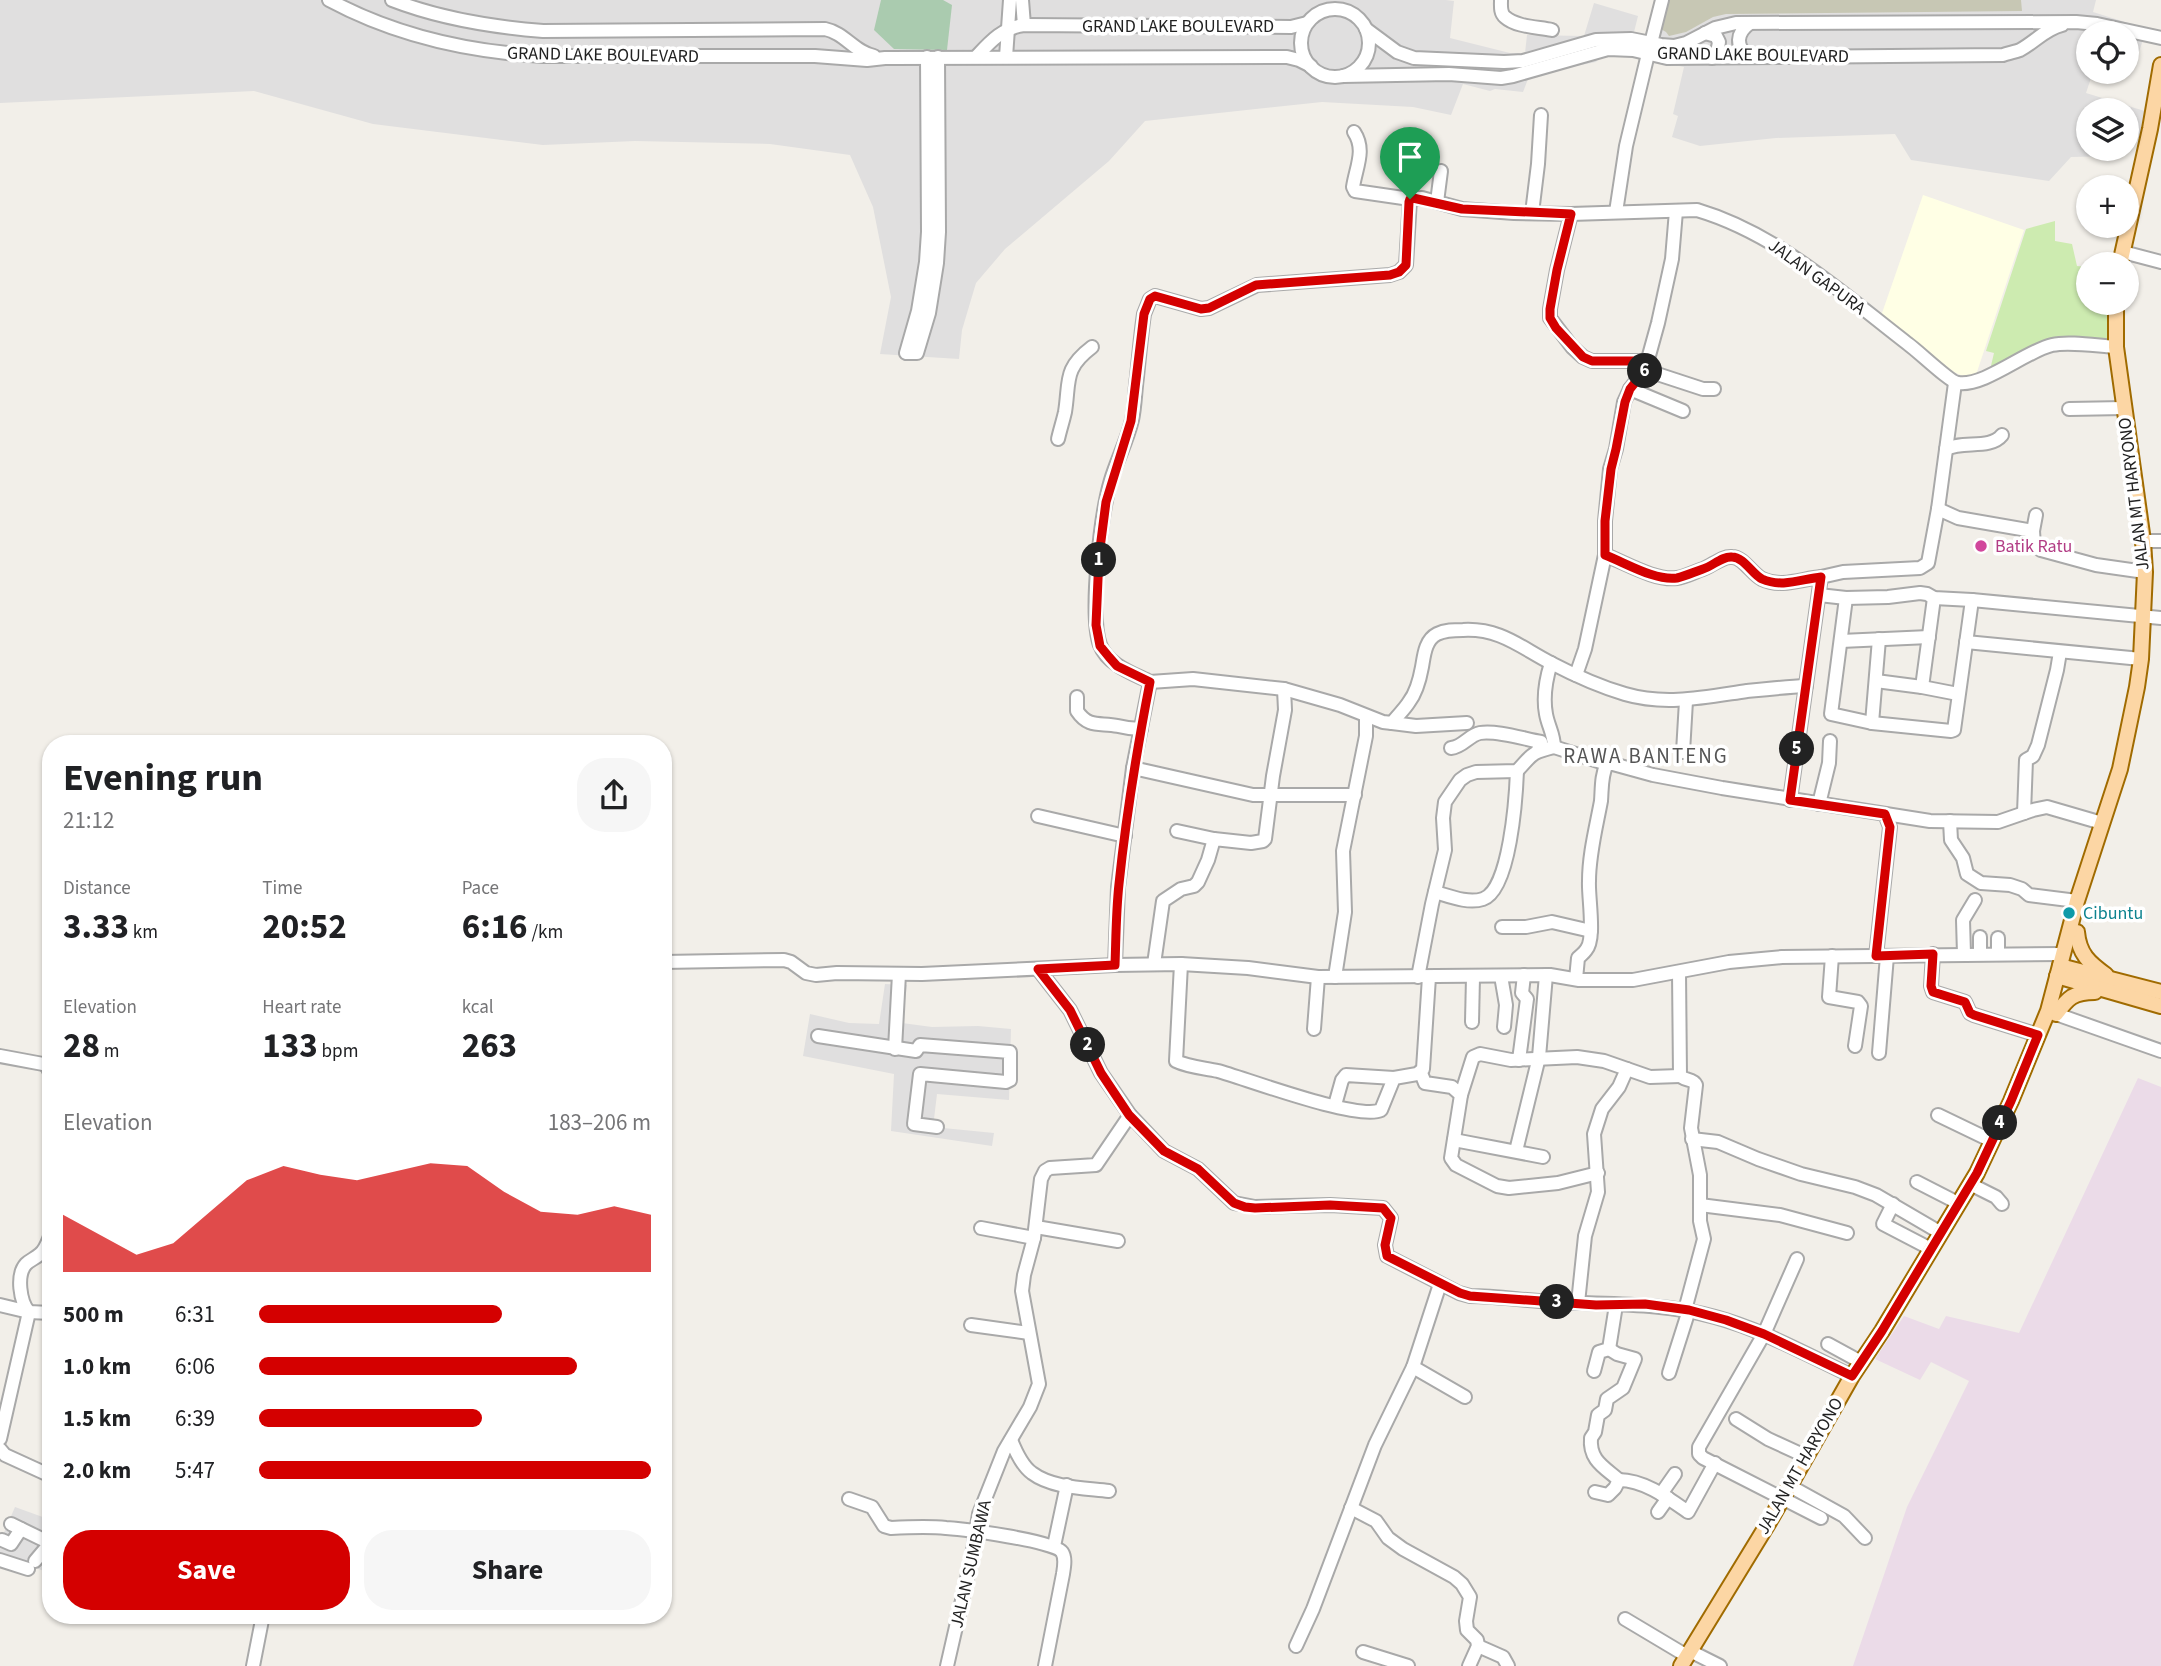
<!DOCTYPE html>
<meta charset="utf-8">
<style>
:root{--surface:#fff;--page:#f6f6f6;--text:#202124;--muted:#757577;--accent:#d40000}
body{margin:0;font-family:"Source Sans 3",sans-serif;background:var(--page);color:var(--text);height:100vh;display:flex;flex-direction:column;font-size:26px;white-space:nowrap}
*{box-sizing:border-box;margin:0}
p{font-size:23px;color:var(--muted)}
.icon{flex:none;width:38px;height:38px;fill:none;stroke:currentColor;stroke-width:2;stroke-linecap:round;stroke-linejoin:round}
.map{position:relative;flex:1;overflow:hidden}
.details{position:absolute;left:42px;top:735px;width:630px;height:889px;display:flex;flex-direction:column;background:var(--surface);border-radius:28px;box-shadow:0 2px 5px #0004}
.details>*{flex:none}
.buttons{position:absolute;left:2076px;top:21px;display:grid;gap:14px}
.buttons a{display:grid;place-items:center;width:63px;height:63px;border-radius:50%;background:var(--surface);box-shadow:0 2px 5px #0004;font-size:35px}
.pin{position:absolute;display:grid;place-items:center;width:60px;height:60px;color:#fff;margin:-72px -30px;border-radius:50% 50% 50% 0;rotate:-45deg;box-shadow:0 0 7px #0007}
.pin .icon{rotate:45deg}
.km{position:absolute;width:35px;height:35px;margin:-18px;border-radius:50%;background:#222;color:#fff;font-size:19px;line-height:35px;text-align:center}
.round{display:grid;place-items:center;flex:none;width:74px;height:74px;border-radius:28px;background:var(--page)}
.head{display:flex;align-items:center;justify-content:space-between;height:119px;padding:0 21px}
h1{font-size:38px;font-weight:700;line-height:52px}
.stats{display:grid;grid-template-columns:repeat(3,1fr);gap:10px;height:119px;padding:7px 21px}
.stats div{display:grid;align-content:center}
.stats b{font-size:35px;font-weight:700}
.stats small{font-size:19px;font-weight:400}
.stats p{font-size:19px}
.chart{height:196px;padding:14px 21px}
.chart p{display:flex;justify-content:space-between}
.chart svg{width:100%;height:126px;margin-top:7px;fill:var(--accent);opacity:.7}
.primary-button{display:flex;gap:14px;margin-top:auto;padding:14px 21px}
.primary-button a{flex:1;height:80px;border-radius:28px;background:var(--accent);color:#fff;font-size:28px;font-weight:700;line-height:80px;text-align:center}
.primary-button a+a{background:var(--page);color:var(--text)}
ul{padding:0 21px;list-style:none;font-size:23px}
li{display:grid;grid-template-columns:112px 84px 1fr;align-items:center;height:52px}
li i{height:18px;border-radius:9px;background:var(--accent)}
.map>svg:first-child{display:block}
.residential{fill:#e0dfdf}
.industrial{fill:#ebdbe8}
.education{fill:#ffffe5}
.construction{fill:#c7c7b4}
.grass{fill:#cdebb0}
.cemetery{fill:#aacbaf}
.lines{fill:none;stroke-linecap:round;stroke-linejoin:round}
.minor-casing{stroke:#a9a9a9;stroke-width:16}
.major-casing{stroke:#a06b00;stroke-width:18}
.minor{stroke:#fff;stroke-width:12}
.major{stroke:#fcd6a4;stroke-width:14}
.route-casing{stroke:#fff;stroke-width:14}
.route{stroke:#d40000;stroke-width:9}
.hotel-dot{fill:#d1479c;stroke:#fff;stroke-width:2.5}
.culture-dot{fill:#0f9aa8;stroke:#fff;stroke-width:2.5}
.labels{text-anchor:middle;dominant-baseline:central;stroke-width:7;stroke-linejoin:round;paint-order:stroke}
.street-label{font-size:18px;fill:#222;stroke:#fff}
.hotel-label{font-size:18px;fill:#b23c85;stroke:#fff;text-anchor:start}
.culture-label{font-size:18px;fill:#0d838f;stroke:#fff;text-anchor:start}
.quarter-label{font-size:21px;letter-spacing:2px;fill:#555;stroke:#fff}
</style>
<div class="map">
<svg width="2161" height="1666" viewBox="0 0 2161 1666">
<rect width="100%" height="100%" fill="#f2efe9"/>
<g class="residential">
<polygon points="0,0 1446,0 1454,1 1450,38 1510,53 1525,53 1527,35 1584,36 1594,3 1638,16 1634,32 1655,38 1668,0 2096,0 2093,12 2147,29 2137,57 2126,54 2126,33 2088,33 2088,72 2093,72 2086,93 2148,112 2143,139 2126,135 2126,110 2088,110 2088,149 2120,149 2116,156 2071,157 2049,181 1911,160 1895,134 1776,138 1700,146 1672,137 1678,116 1673,114 1684,67 1650,60 1616,45 1614,57 1601,55 1596,62 1566,68 1533,66 1523,92 1495,89 1490,91 1463,84 1451,115 1413,107 1322,102 1145,121 1109,161 1005,249 976,283 962,330 959,359 880,354 891,297 873,207 850,155 770,144 635,141 543,145 373,124 254,91 0,103"/>
<polygon points="885,984 907,985 902,1023 932,1027 978,1026 1011,1029 1009,1100 937,1094 933,1127 994,1133 992,1146 891,1131 894,1074 803,1056 810,1014 849,1023 879,1024"/>
<polygon points="15,1507 51,1520 51,1574 0,1553 0,1542"/>
</g>
<polygon class="industrial" points="2138,1078 2161,1087 2161,1666 1853,1666 1907,1507 1969,1381 1931,1362 1920,1380 1875,1359 1904,1316 1939,1329 1946,1316 2019,1333"/>
<polygon class="education" points="1923,195 2024,230 1976,375 1965,377 1954,372 1881,316"/>
<polygon class="construction" points="1668,0 2021,0 2022,11 1726,14 1713,17 1686,32 1669,36 1666,32 1659,28"/>
<polygon class="grass" points="2055,221 2055,241 2072,244 2077,266 2088,267 2088,283 2082,283 2082,295 2088,296 2088,303 2111,303 2110,343 2061,341 1990,370 1994,353 1986,351 2026,229"/>
<polygon class="cemetery" points="881,0 943,0 952,5 947,50 894,49 874,30"/>
<g class="lines">
<g class="minor-casing">
<g id="minor">
<path d="M329 0C396 36 468 52 543 56H815L867 60 885 58 1287 57 1299 60 1311 66"/>
<path d="M392 0C441 19 492 27 543 31L825 29C845 33 854 52 874 56"/>
<polyline points="1022,0 1024,25"/>
<path d="M1501 0C1501 6 1500 13 1505 17 1516 27 1538 27 1552 30"/>
<circle cx="1335" cy="43" r="34"/>
<polyline points="1366,29 1397,52 1414,58 1504,62 1523,61 1596,40 1631,39 1661,45 1674,46 1686,43 1715,28 1736,23 2076,22 2097,24 2161,38"/>
<polyline points="1705,33 1716,36 1719,42 1717,53 1712,58"/>
<polyline points="1651,43 1662,0"/>
<polyline points="927,57 928,232 926,262 918,311 906,353 917,353 929,313 937,263 939,232 938,57"/>
<path d="M976 57C990 42 1002 28 1024 25L1291 27 1307 23"/>
<polyline points="1006,57 1010,0"/>
<path d="M1749 57C1735 47 1736 33 1750 23"/>
<path d="M1343 76 1449 74 1501 78 1513 76 1608 49 1633 50 1667 58 2003 55C2008 53 2015 52 2020 50 2035 42 2045 29 2062 25"/>
<path d="M1354 132C1366 150 1356 167 1353 187L1355 191 1410 199 1422 198 1462 209 1514 213 1571 214 1697 210C1778 234 1843 294 1908 344 1918 351 1950 382 1958 383 1984 387 2026 351 2052 345 2069 341 2098 346 2116 347"/>
<polyline points="1437,202 1441,171"/>
<polyline points="1616,212 1626,146 1648,54"/>
<polyline points="1532,213 1538,164 1541,115"/>
<polyline points="1571,214 1557,270 1550,309 1550,318 1572,347 1583,357 1592,361 1647,361"/>
<polyline points="2123,252 2161,262"/>
<polyline points="1645,370 1703,389 1714,389"/>
<polyline points="1630,389 1683,411"/>
<polyline points="2069,409 2124,408"/>
<path d="M1058 439C1060 430 1063 421 1065 412 1070 381 1063 369 1092 347"/>
<path d="M1946 449C1963 440 1990 450 2002 435"/>
<polyline points="1938,509 1958,518 2033,531 2034,545 2041,550 2096,565 2145,572"/>
<polyline points="2033,531 2036,515"/>
<polyline points="2143,541 2161,541"/>
<path d="M1605 555C1626 563 1655 581 1677 578 1686 577 1694 572 1703 569 1712 566 1722 556 1732 557 1743 557 1752 574 1762 579 1781 588 1801 579 1821 577"/>
<polyline points="1819,595 1846,598 1888,597 1920,593 1927,594 1934,598 1972,600 2161,618"/>
<polyline points="1846,598 1831,714 1872,723 1951,731 1954,730 1972,600"/>
<polyline points="1841,641 1929,637"/>
<polyline points="1966,642 2141,659"/>
<polyline points="1576,675 1585,649 1605,555 1605,521 1610,469 1616,449 1624,402 1630,389 1645,370 1658,323 1672,259 1676,211"/>
<polyline points="1876,681 1922,687 1958,694"/>
<path d="M1150 682C1132 673 1108 665 1100 645 1089 614 1101 513 1111 480 1117 460 1127 441 1132 420 1135 406 1135 391 1137 377 1139 356 1141 335 1144 314L1150 299 1155 296 1201 309 1209 308 1257 285 1390 275 1399 272 1406 265 1410 199"/>
<path d="M1150 682 1193 679 1284 689 1340 705 1383 722 1392 723C1397 716 1404 710 1409 702 1416 693 1420 678 1422 667 1424 656 1425 640 1437 634 1445 630 1454 630 1463 630 1500 628 1520 647 1551 663 1574 675 1601 687 1625 694 1666 706 1706 697 1747 691 1767 689 1786 687 1806 686"/>
<polyline points="1922,687 1934,598"/>
<path d="M1077 697V711C1089 729 1101 722 1118 726 1126 728 1133 729 1141 729"/>
<polyline points="1392,723 1416,726 1467,723"/>
<polyline points="1872,723 1879,639"/>
<polyline points="1554,747 1607,764 1613,764 1653,775 1722,788 1930,821 1998,822 2033,810 2047,807 2102,823"/>
<path d="M1451 748C1463 747 1469 735 1480 733 1496 730 1524 739 1541 742L1538 750"/>
<polyline points="1683,752 1686,701"/>
<polyline points="1133,768 1253,795 1355,795"/>
<polyline points="1790,800 1821,577 1843,572 1920,568 1928,563 1938,509 1955,383"/>
<polyline points="1819,804 1829,763 1830,741"/>
<polyline points="2024,813 2026,760 2033,756 2038,745 2057,670 2060,652"/>
<polyline points="1038,816 1125,836"/>
<polyline points="1950,821 1951,840 1963,858 1967,874 1981,883 2010,885 2022,889 2029,895 2077,901"/>
<polyline points="1177,831 1214,839"/>
<path d="M1435 892C1449 896 1468 904 1483 899 1510 890 1516 797 1517 771"/>
<polyline points="1502,927 1526,927 1552,922 1591,931"/>
<polyline points="1980,953 1980,937"/>
<polyline points="1998,953 1998,938"/>
<polyline points="1933,954 1931,986 1933,992 1965,1002 1970,1013 1974,1015 2038,1035"/>
<polyline points="1964,954 1963,920 1975,900"/>
<polyline points="1832,956 1829,997 1858,1002 1861,1006 1855,1046"/>
<polyline points="1876,956 1890,827 1885,814"/>
<polyline points="663,962 784,960 791,962 806,973 816,975 837,973 922,974 1115,965 1181,964 1248,968 1318,977 1550,975 1579,980 1633,980 1729,962 1782,957 2062,954"/>
<polyline points="1154,964 1163,901 1181,889 1194,886 1198,882 1208,860 1214,839 1251,843 1263,841 1265,839 1273,776 1285,710 1284,689"/>
<path d="M1181 964 1176 1061C1188 1067 1205 1068 1218 1071 1247 1079 1358 1121 1381 1110L1394 1078 1417 1074 1423 1069 1429 977"/>
<polyline points="1115,965 1118,887 1133,768 1150,682"/>
<path d="M1038 969 1070 1010 1101 1073 1130 1115 1164 1151 1198 1169 1234 1203 1255 1207 1330 1205 1383 1208 1391 1218 1385 1245 1387 1256 1459 1293 1470 1296C1498 1296 1527 1301 1555 1302 1609 1305 1662 1302 1715 1317 1763 1330 1807 1355 1852 1376"/>
<path d="M1679 972 1680 1075C1683 1081 1693 1078 1696 1085L1691 1128 1700 1175V1221L1704 1239 1685 1310"/>
<polyline points="1501,976 1506,1005 1504,1027"/>
<polyline points="1335,977 1345,912 1343,851 1366,736 1366,716"/>
<path d="M1418 977 1432 904 1445 850 1443 818 1445 802 1460 780 1467 775 1476 772 1517 771C1533 754 1530 753 1554 747 1554 734 1548 726 1546 714 1543 698 1546 679 1551 663"/>
<path d="M1576 979 1578 958C1581 955 1584 953 1586 950 1596 939 1588 897 1589 881 1589 854 1596 828 1601 801 1602 789 1601 775 1607 764"/>
<polyline points="2056,1014 2161,1051"/>
<polyline points="1472,1022 1473,977"/>
<polyline points="1314,1029 1318,977"/>
<polyline points="818,1036 916,1051 920,1045 1010,1052 1010,1080 1006,1082 920,1074 914,1124 937,1127"/>
<polyline points="895,1049 899,974"/>
<polyline points="1879,1053 1887,956"/>
<polyline points="0,1056 43,1064 47,1066 51,1075"/>
<polyline points="1519,1060 1527,999 1522,993 1524,975"/>
<polyline points="1421,1073 1425,1083 1452,1087 1461,1095 1451,1158 1456,1165 1497,1186 1509,1188 1558,1183 1598,1173"/>
<polyline points="1461,1095 1473,1057 1480,1054 1511,1060 1577,1057 1604,1061 1650,1077 1680,1076"/>
<polyline points="1335,1105 1342,1080 1346,1075 1394,1078"/>
<polyline points="1938,1115 1992,1141"/>
<polyline points="1692,1139 1718,1142 1758,1159 1801,1174 1855,1187 1876,1195 1941,1233"/>
<polyline points="1454,1140 1543,1157"/>
<polyline points="1516,1151 1539,1057 1546,975"/>
<polyline points="1917,1182 1958,1203"/>
<polyline points="1970,1184 1996,1197 2002,1204"/>
<polyline points="1893,1204 1883,1224 1931,1249"/>
<polyline points="1700,1205 1780,1215 1847,1233"/>
<polyline points="1036,1227 1118,1241"/>
<polyline points="981,1228 1034,1238"/>
<polyline points="1797,1259 1764,1334 1699,1447 1699,1454 1703,1458 1821,1518"/>
<polyline points="1578,1303 1585,1236 1598,1192 1594,1134 1602,1109 1619,1087 1627,1069"/>
<polyline points="0,1305 29,1312 51,1313"/>
<polyline points="971,1325 1029,1333"/>
<polyline points="1828,1344 1861,1362"/>
<polyline points="1413,1367 1465,1397"/>
<polyline points="1594,1371 1599,1352 1609,1349 1616,1305"/>
<polyline points="1669,1373 1689,1310"/>
<polyline points="1736,1419 1768,1439 1805,1456"/>
<path d="M0 1439 29 1312C20 1302 16 1275 26 1264 30 1260 36 1258 40 1254 46 1249 48 1241 51 1234"/>
<path d="M1011 1440C1015 1450 1022 1466 1032 1473 1052 1488 1084 1488 1109 1491"/>
<polyline points="0,1449 5,1455 51,1476"/>
<path d="M1619 1480C1644 1480 1668 1498 1688 1512L1715 1463"/>
<polyline points="1788,1485 1844,1516 1865,1538"/>
<path d="M1595 1492 1608 1495 1615 1488 1619 1480C1604 1467 1589 1460 1591 1438L1595 1432 1598 1415 1605 1410 1607 1399 1623 1388 1635 1359 1617 1354 1609 1349"/>
<polyline points="1661,1494 1675,1474"/>
<path d="M849 1499 872 1507 884 1526 891 1528C909 1527 928 1526 946 1528 963 1529 1055 1541 1062 1552 1066 1558 1064 1567 1063 1574L1045 1666"/>
<polyline points="1351,1508 1376,1521 1388,1538 1403,1549 1454,1577 1462,1584 1470,1597 1466,1621 1467,1630 1477,1640 1478,1646 1469,1666"/>
<polyline points="1658,1512 1668,1498"/>
<polyline points="11,1524 50,1543"/>
<polyline points="2,1540 11,1544 21,1529"/>
<polyline points="1054,1546 1067,1485"/>
<polyline points="0,1560 28,1569"/>
<polyline points="35,1561 51,1542"/>
<polyline points="1625,1619 1687,1656"/>
<polyline points="1296,1646 1313,1609 1375,1445 1413,1367 1440,1284"/>
<polyline points="1478,1646 1503,1657 1508,1666"/>
<polyline points="1690,1651 1720,1666"/>
<polyline points="1363,1652 1408,1666"/>
<polyline points="253,1666 263,1615"/>
<polyline points="947,1666 971,1561 979,1514 1004,1451 1030,1407 1039,1384 1022,1291 1024,1275 1034,1238 1041,1179 1045,1171 1050,1168 1096,1165 1130,1115"/>
</g>
</g>
<g class="major-casing">
<g id="major">
<polyline points="2120,264 2150,129 2161,65"/>
<path d="M2077 932C2079 954 2089 963 2106 975"/>
<polyline points="2060,966 2161,992"/>
<polyline points="2057,976 2161,1006"/>
<path d="M2056 1014C2068 998 2073 992 2095 992"/>
<polyline points="1681,1666 1769,1522 1852,1376 1882,1331 1977,1173 2011,1101 2048,1011 2077,901 2120,769 2137,687 2141,659 2145,572 2143,541 2116,347 2116,303"/>
</g>
</g>
<use href="#minor" class="minor"/>
<use href="#major" class="major"/>
</g>
<g class="lines">
<g class="route-casing">
<path id="route" d="M1413 198 1462 209 1571 214 1557 270 1550 309V318L1556 328 1583 357 1592 361H1647L1645 370 1630 389 1625 402 1616 449 1611 469 1605 521V555C1626 563 1655 581 1677 578 1686 576 1694 572 1703 569 1713 566 1722 556 1732 557 1744 557 1752 574 1762 579 1782 588 1802 579 1821 577L1790 800 1885 814 1890 827 1876 956 1933 954 1931 986 1933 992 1965 1002 1970 1013 1974 1015 2038 1035 2011 1101 1977 1173 1882 1331 1852 1376 1764 1334 1726 1320 1689 1310 1645 1304 1596 1305 1470 1296 1460 1293 1387 1256 1385 1245 1391 1218 1383 1208 1330 1205 1255 1208 1245 1207 1234 1203 1198 1169 1164 1151 1129 1115 1101 1073 1070 1010 1038 969 1115 965C1116 938 1116 911 1119 884 1126 816 1137 749 1150 682L1117 666 1109 657 1100 646 1096 625 1099 556 1106 502 1131 421 1144 314 1150 299 1155 296 1201 309 1209 308 1256 285 1390 275 1399 272 1406 265 1409 202 1410 199Z"/>
</g>
<use href="#route" class="route"/>
</g>
<circle class="hotel-dot" cx="1981" cy="546" r="7"/>
<circle class="culture-dot" cx="2069" cy="913" r="7"/>
<g class="labels">
<g class="street-label">
<text x="1178" y="26">GRAND LAKE BOULEVARD</text>
<text transform="translate(603 55) rotate(1)">GRAND LAKE BOULEVARD</text>
<text transform="translate(1753 55) rotate(1)">GRAND LAKE BOULEVARD</text>
<text transform="translate(1817 277) rotate(36)">JALAN GAPURA</text>
<text transform="translate(2134 494) rotate(-97)">JALAN MT HARYONO</text>
<text transform="translate(1800 1466) rotate(-60)">JALAN MT HARYONO</text>
<text transform="translate(971 1564) rotate(-77)">JALAN SUMBAWA</text>
</g>
<g class="hotel-label">
<text x="1995" y="546">Batik Ratu</text>
</g>
<g class="culture-label">
<text x="2083" y="913">Cibuntu</text>
</g>
<g class="quarter-label">
<text x="1646" y="756">RAWA BANTENG</text>
</g>
</g>
</svg>
<div class="buttons">
<a><svg class="icon" aria-label="locate" viewBox="0 0 24 24"><circle cx="12" cy="12" r="6"/><path d="M12 2v4M12 18v4M2 12h4M18 12h4"/></svg></a>
<a><svg class="icon" aria-label="layers" viewBox="0 0 24 24"><path d="M12 4l9 5-9 5-9-5zM3 14l9 5 9-5"/></svg></a>
<a>+</a>
<a>−</a>
</div>
<div class="pin" style="left:1410px;top:199px;background:#1e9e55"><svg class="icon" aria-label="arrive" viewBox="0 0 24 24"><path d="M6 21V4h12l-3 4 3 4H6"/></svg></div>
<b class="km" style="left:1099px;top:560px">1</b>
<b class="km" style="left:1088px;top:1045px">2</b>
<b class="km" style="left:1557px;top:1302px">3</b>
<b class="km" style="left:2000px;top:1123px">4</b>
<b class="km" style="left:1797px;top:749px">5</b>
<b class="km" style="left:1645px;top:371px">6</b>
<section class="details">
<div class="head"><div><h1>Evening run</h1><p>21:12</p></div><a class="round"><svg class="icon" aria-label="share" viewBox="0 0 24 24"><path d="M12 15V3M7 8l5-5 5 5M5 13v7h14v-7"/></svg></a></div>
<div class="stats">
<div><p>Distance</p><b>3.33<small> km</small></b></div>
<div><p>Time</p><b>20:52</b></div>
<div><p>Pace</p><b>6:16<small> /km</small></b></div>
</div>
<div class="stats">
<div><p>Elevation</p><b>28<small> m</small></b></div>
<div><p>Heart rate</p><b>133<small> bpm</small></b></div>
<div><p>kcal</p><b>263</b></div>
</div>
<div class="chart"><p><span>Elevation</span>183–206 m</p>
<svg viewBox="0 0 160 44" preserveAspectRatio="none"><path d="M0 44V24L10 31L20 38L30 34L40 23L50 12L60 7L70 10L80 12L90 9L100 6L110 7L120 16L130 23L140 24L150 21L160 24V44z"/></svg>
</div>
<ul>
<li><b>500 m</b>6:31<i style="width:62%"></i></li>
<li><b>1.0 km</b>6:06<i style="width:81%"></i></li>
<li><b>1.5 km</b>6:39<i style="width:57%"></i></li>
<li><b>2.0 km</b>5:47<i style="width:100%"></i></li>
</ul>
<div class="primary-button"><a>Save</a><a>Share</a></div>
</section>
</div>
